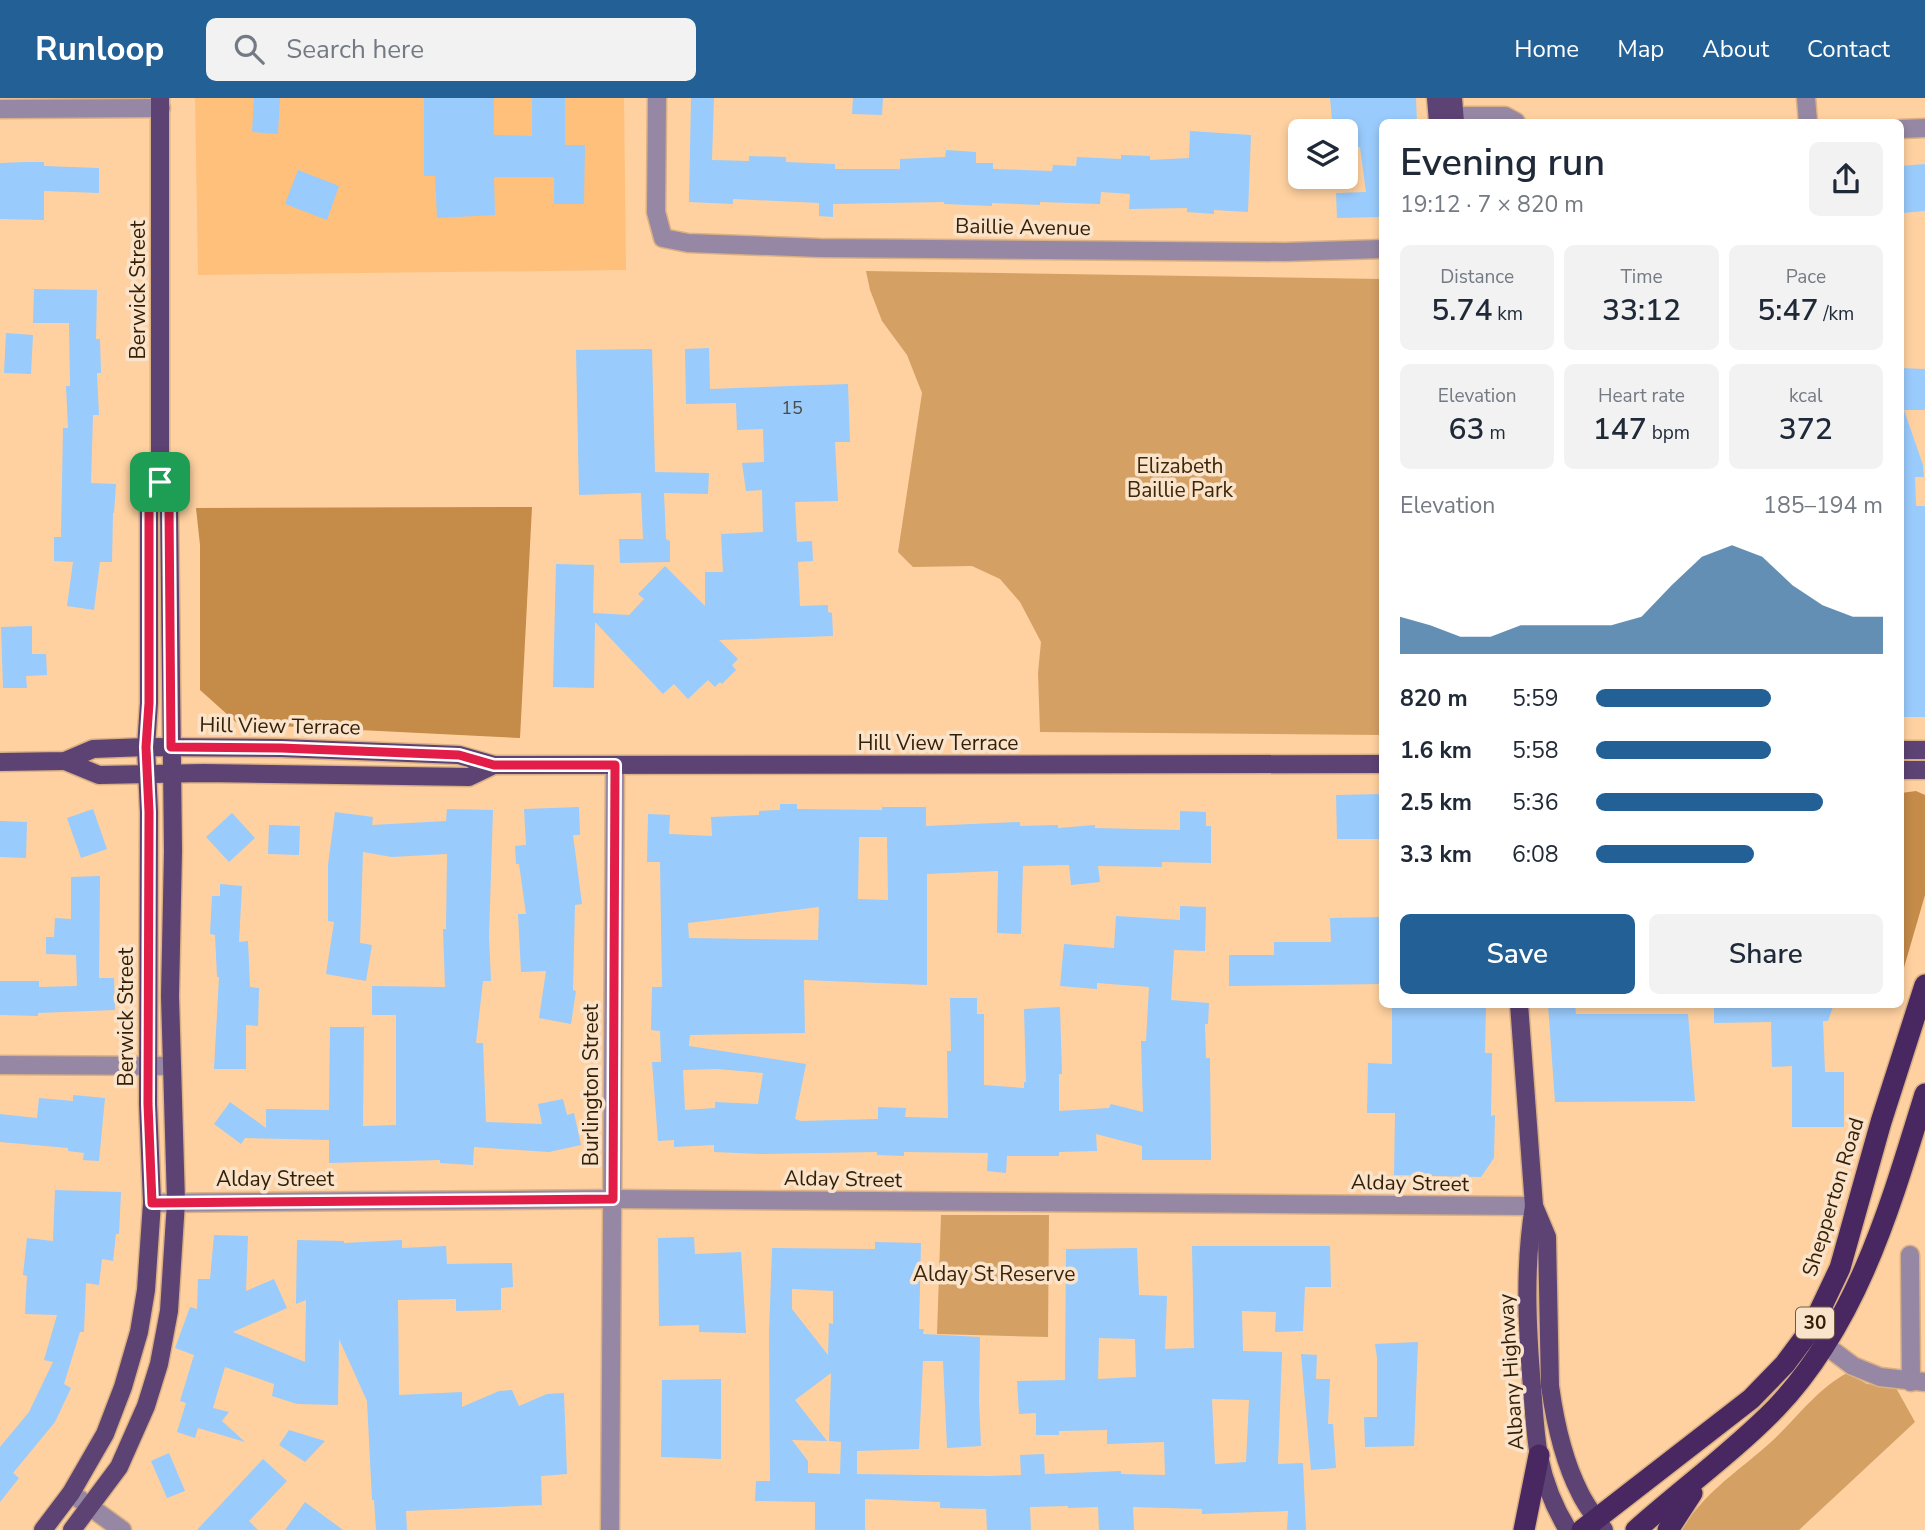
<!DOCTYPE html>
<meta charset="utf-8">
<style>
:root{--surface:#fff;--page:#f2f2f3;--text:#1f2937;--muted:#747a83;--accent:#226096}
body{margin:0;font-family:"Nunito Sans",sans-serif;background:var(--page);color:var(--text);height:100vh;display:flex;flex-direction:column;font-size:26px;white-space:nowrap}
*{box-sizing:border-box;margin:0}
p{font-size:23px;color:var(--muted)}
.icon{flex:none;width:38px;height:38px;fill:none;stroke:currentColor;stroke-width:2;stroke-linecap:round;stroke-linejoin:round}
.map{position:relative;flex:1;overflow:hidden}
.sheet{position:absolute;left:1379px;top:21px;width:525px;height:889px;display:flex;flex-direction:column;background:var(--surface);border-radius:10px;box-shadow:0 4px 10px #0003}
.sheet>*{flex:none}
.tools{position:absolute;left:1288px;top:21px;display:grid;gap:14px}
.tools a{display:grid;place-items:center;width:70px;height:70px;border-radius:10px;background:var(--surface);box-shadow:0 4px 10px #0003;font-size:35px}
.pin{position:absolute;display:grid;place-items:center;width:60px;height:60px;color:#fff;margin:-30px;border-radius:14px;box-shadow:0 4px 10px #0006}
.round{display:grid;place-items:center;flex:none;width:74px;height:74px;border-radius:10px;background:var(--page)}
.overview{display:flex;align-items:center;justify-content:space-between;height:119px;padding:0 21px}
h1{font-size:38px;font-weight:600;line-height:52px}
.metrics{display:grid;grid-template-columns:repeat(3,1fr);gap:10px;height:119px;padding:7px 21px}
.metrics div{display:grid;align-content:center;border-radius:10px;background:var(--page);text-align:center}
.metrics b{font-size:30px;font-weight:600}
.metrics small{font-size:19px;font-weight:400}
.metrics p{font-size:19px}
.chart{height:196px;padding:14px 21px}
.chart p{display:flex;justify-content:space-between}
.chart svg{width:100%;height:126px;margin-top:7px;fill:var(--accent);opacity:.7}
.button{display:flex;gap:14px;margin-top:auto;padding:14px 21px}
.button a{flex:1;height:80px;border-radius:10px;background:var(--accent);color:#fff;font-size:28px;font-weight:600;line-height:80px;text-align:center}
.button a+a{background:var(--page);color:var(--text)}
ul{padding:0 21px;list-style:none;font-size:23px}
li{display:grid;grid-template-columns:112px 84px 1fr;align-items:center;height:52px}
li i{height:18px;border-radius:9px;background:var(--accent)}
header{display:flex;align-items:center;gap:42px;box-sizing:border-box;height:98px;padding:0 35px;background:var(--accent);color:#fff}
header strong{font-size:33px}
nav{display:flex;gap:38px;margin-inline-start:auto;font-size:24px}
.search{width:490px;height:63px;background:var(--page);display:flex;align-items:center;gap:18px;box-sizing:border-box;padding:0 24px;border-radius:10px;color:var(--muted);font-size:26px}
.map>svg:first-child{display:block}
.built{fill:#fec07b}
.green{fill:#d5a064}
.forest{fill:#c48b49}
.building{fill:#99cbfc;fill-rule:evenodd}
.lines{fill:none;stroke-linecap:round;stroke-linejoin:round}
.minor-casing{stroke:#dab184;stroke-width:21}
.major-casing{stroke:#dab184;stroke-width:21}
.highway-casing{stroke:#dab184;stroke-width:24}
.minor{stroke:#9687a4;stroke-width:18}
.major{stroke:#5d4274;stroke-width:18}
.highway{stroke:#492862;stroke-width:21}
.route-casing{stroke:#fff;stroke-width:14}
.route{stroke:#e11d48;stroke-width:9}
.labels{text-anchor:middle;dominant-baseline:central;stroke-width:7;stroke-linejoin:round;paint-order:stroke}
.number-label{font-size:18px;fill:#4d4a42}
.shield{fill:#fae3cb;stroke:#6f5a40;stroke-width:2}
.shield-label{font-size:19px;font-weight:bold;fill:#341f04}
.street-label{font-size:21px;fill:#341f04;stroke:#fae3cb}
.park-label{font-size:21px;fill:#3d2608;stroke:#fae3cb}
</style>
<header>
<strong>Runloop</strong>
<div class="search"><svg class="icon" aria-label="search" viewBox="0 0 24 24"><circle cx="10" cy="10" r="6"/><path d="M15 15l6 6"/></svg>Search here</div>
<nav><a>Home</a><a>Map</a><a>About</a><a>Contact</a></nav>
</header>
<div class="map">
<svg width="1925" height="1432" viewBox="0 0 1925 1432">
<rect width="100%" height="100%" fill="#ffd1a0"/>
<polygon class="built" points="195,0 624,0 626,172 198,177"/>
<g class="green">
<polygon points="866,173 1382,181 1382,637 1040,634 1038,575 1041,544 1020,504 1000,481 972,468 913,469 898,454 922,295 907,257 882,223 870,192"/>
<polygon points="941,1117 1049,1117 1048,1239 937,1236"/>
<path d="M1847 1275 1867 1286 1895 1288 1915 1324 1799 1432H1682C1703 1395 1740 1372 1771 1344 1796 1321 1817 1291 1847 1275Z"/>
</g>
<g class="forest">
<polygon points="532,409 520,640 238,626 200,592 200,447 196,410"/>
<polygon points="1916,693 1925,697 1925,797 1903,873 1901,873 1901,695"/>
</g>
<g class="building">
<polygon points="254,0 280,0 278,36 252,34"/>
<polygon points="424,0 494,0 494,37 532,38 532,0 565,0 565,47 585,47 584,106 554,106 554,79 494,79 495,117 437,120 435,78 424,78"/>
<polygon points="691,0 714,0 712,62 749,63 749,58 786,59 786,64 835,66 835,71 900,71 900,61 945,59 946,52 976,54 976,65 993,65 993,71 1052,73 1053,67 1076,68 1077,59 1121,61 1121,57 1150,58 1150,62 1189,60 1190,33 1251,37 1248,114 1214,112 1214,116 1187,114 1187,110 1129,111 1130,96 1101,94 1100,106 1040,104 1040,107 992,105 992,108 944,106 944,104 833,106 833,119 819,118 819,105 733,101 733,106 689,104"/>
<polygon points="853,0 883,0 882,17 852,16"/>
<polygon points="1330,0 1416,0 1417,24 1382,24 1382,119 1337,120 1336,95 1366,94 1360,49 1346,50 1346,33 1333,33"/>
<polygon points="25,64 44,64 44,68 99,70 99,95 44,93 44,122 0,121 0,65"/>
<polygon points="1925,66 1925,113 1903,115 1900,68"/>
<polygon points="298,72 339,88 327,122 285,106"/>
<polygon points="34,191 97,192 96,241 100,241 101,275 97,275 99,317 93,317 91,385 116,386 114,415 113,415 112,464 100,464 94,512 67,508 73,464 54,463 54,439 61,439 63,330 68,330 66,288 70,288 69,225 33,225"/>
<polygon points="6,235 33,237 31,276 4,275"/>
<polygon points="709,250 710,291 848,286 850,344 835,344 838,403 795,404 797,444 812,443 813,463 798,464 800,508 828,507 828,514 832,515 833,538 719,542 738,561 732,567 736,572 722,586 720,584 715,589 708,582 688,601 674,586 663,596 595,524 594,590 553,589 556,466 594,467 593,515 629,517 644,501 638,496 665,468 705,508 705,474 723,474 721,436 763,434 762,392 746,393 742,365 764,364 763,331 737,332 736,305 686,306 685,251"/>
<polygon points="652,251 655,374 709,375 708,396 664,395 666,441 670,443 670,464 620,465 619,441 643,441 641,395 579,397 576,252"/>
<polygon points="1900,270 1925,271 1925,312 1904,312 1923,367 1924,379 1915,379 1916,408 1925,408 1925,619 1900,619 1904,508 1900,508"/>
<polygon points="32,528 32,556 46,556 47,577 26,578 27,590 3,590 1,529"/>
<polygon points="1382,696 1382,741 1337,741 1336,697"/>
<path d="M780 706H797V711L882 712V709H926V728L1020 724V728L1058 727V730L1095 727V730L1180 732V713L1206 714V728H1211V765L1162 764V769L1098 768 1100 784 1071 787 1069 767 1023 768 1021 836 997 835 998 773 927 776V887L804 882 805 935 690 937 689 948 806 966 795 1021 801 1023 878 1021V1009L906 1010 905 1019 948 1020 947 953H951L950 900H977V916H984V987L1024 990V984H1026L1024 911 1060 909 1062 976H1059V1013L1109 1010 1111 1006 1143 1014 1141 943H1146L1149 889 1097 885V891L1060 888 1064 846 1114 850 1116 818 1180 822V808L1206 809 1205 853 1174 852 1171 902 1209 905 1208 926H1205L1206 960H1210L1211 1062H1142V1048L1096 1036 1097 1053 1059 1054V1058H1007L1006 1075 987 1073 988 1055 904 1054V1058L877 1057V1054L761 1056 714 1054V1047L674 1049V1042L658 1043 652 964H661L660 933 651 932 652 889H662L660 764H647L648 716 670 717 669 736 712 738 711 719 759 717V713L780 712ZM859 739H887L888 802 858 801ZM819 809 818 842 689 840 688 825ZM717 971 763 975 758 1006 715 1004V1010L685 1012 683 972Z"/>
<polygon points="579,709 580,737 573,737 582,806 575,807 573,892 576,893 571,926 539,920 546,873 521,874 518,816 526,816 519,766 516,766 515,748 526,747 524,711"/>
<polygon points="93,711 107,751 81,760 67,720"/>
<polygon points="447,711 493,712 489,839 491,883 483,883 476,945 483,945 486,1024 542,1026 538,1006 563,1001 567,1017 574,1015 581,1047 549,1054 474,1049 473,1067 440,1065 440,1062 329,1065 329,1042 245,1040 241,1046 214,1026 230,1004 266,1030 266,1011 329,1012 330,929 364,929 363,1028 396,1027 396,917 372,917 372,888 445,889 443,831 446,831 447,756 392,759 363,754 360,845 372,847 366,883 326,876 334,824 328,823 328,767 335,714 373,719 372,727 446,723"/>
<polygon points="232,715 255,740 229,764 206,739"/>
<polygon points="0,723 27,724 26,760 0,759"/>
<polygon points="269,727 300,728 299,757 268,756"/>
<polygon points="100,778 99,880 114,880 115,912 38,915 38,918 0,917 0,883 39,883 39,889 77,888 76,857 46,856 46,839 54,839 55,820 71,821 71,779"/>
<polygon points="220,786 242,788 239,844 248,843 250,889 259,890 258,928 246,927 246,971 214,971 219,879 217,879 215,837 210,836 212,798 220,798"/>
<polygon points="1382,819 1382,886 1229,888 1229,857 1274,857 1274,844 1331,844 1330,820"/>
<polygon points="1392,906 1486,906 1485,955 1492,955 1491,1018 1495,1017 1494,1060 1481,1079 1394,1077 1395,1015 1367,1015 1368,965 1392,966"/>
<polygon points="1548,906 1575,906 1576,916 1688,916 1695,1003 1555,1004"/>
<polygon points="1714,906 1834,906 1828,923 1823,923 1825,974 1844,974 1844,1029 1792,1029 1792,968 1772,969 1771,924 1714,925"/>
<polygon points="73,997 105,1000 99,1063 83,1062 84,1055 68,1053 68,1050 0,1044 0,1016 37,1020 39,1000 73,1003"/>
<polygon points="55,1092 121,1094 119,1136 116,1136 113,1163 102,1161 99,1187 86,1185 84,1234 80,1234 64,1286 71,1290 55,1324 13,1375 19,1380 0,1404 0,1349 29,1314 53,1264 44,1262 57,1217 25,1216 27,1178 23,1177 27,1140 53,1143"/>
<polygon points="214,1137 248,1138 246,1193 274,1181 287,1210 233,1234 305,1264 306,1202 296,1206 297,1142 344,1143 344,1145 402,1142 402,1150 446,1148 447,1166 512,1165 513,1189 501,1190 501,1212 456,1213 456,1201 398,1202 399,1297 462,1294 462,1309 499,1293 512,1292 519,1308 547,1296 564,1295 567,1376 541,1378 542,1407 406,1413 407,1432 376,1432 374,1402 372,1402 367,1303 339,1241 338,1307 297,1306 272,1298 274,1286 225,1269 213,1310 229,1314 222,1323 245,1344 198,1330 195,1340 177,1334 186,1305 180,1303 194,1257 175,1250 190,1209 197,1211 198,1181 210,1181"/>
<polygon points="694,1139 695,1156 741,1154 746,1235 699,1234 699,1227 659,1228 658,1140"/>
<path d="M875 1144 921 1145 919 1231H924L923 1236 980 1239 979 1303 981 1348 947 1350 943 1263H923L919 1351 857 1353V1376L988 1378 1021 1377 1020 1357 1044 1356 1045 1376 1121 1373V1376L1165 1377 1164 1344 1107 1346V1332L1059 1333V1337H1036V1315L1019 1316 1017 1283 1065 1282 1066 1151 1137 1150 1139 1197 1167 1198 1165 1251 1194 1250 1192 1148H1330L1331 1189H1305L1303 1233 1275 1234 1276 1214 1242 1213 1243 1253 1282 1254 1278 1366 1303 1365 1306 1432H1287L1288 1413 1202 1416V1411L1133 1409 1134 1432H1099L1098 1409 1068 1410V1408L1030 1409 1031 1432H987L986 1411 940 1410V1404L865 1401V1432H815V1404L755 1403 756 1383H770L769 1236 772 1150 875 1151ZM792 1191 833 1193V1226L829 1225 828 1257 792 1211ZM1099 1240 1135 1241 1136 1279 1098 1281ZM831 1275 829 1343 841 1344 840 1376 808 1375V1363L792 1342 827 1343 795 1302ZM1212 1301 1249 1302 1246 1364 1215 1366Z"/>
<polygon points="1418,1244 1414,1348 1365,1349 1364,1319 1377,1319 1377,1260 1375,1246"/>
<polygon points="1301,1256 1317,1257 1316,1281 1330,1281 1328,1326 1333,1326 1336,1370 1311,1372"/>
<polygon points="721,1281 721,1361 661,1359 662,1282"/>
<polygon points="289,1332 325,1343 305,1364 279,1347"/>
<polygon points="169,1355 185,1393 167,1400 151,1363"/>
<polygon points="263,1361 287,1383 249,1423 258,1432 197,1432"/>
<polygon points="305,1404 343,1432 285,1432"/>
</g>
<g class="lines">
<g class="minor-casing">
<g id="minor">
<polyline points="657,0 656,114 663,140 688,145 820,150 1285,154 1382,151"/>
<polyline points="1806,0 1808,24"/>
<polyline points="0,11 161,10"/>
<polyline points="1441,18 1505,18 1516,24"/>
<polyline points="1900,31 1925,30"/>
<polyline points="0,967 172,968"/>
<polyline points="152,1105 613,1101 1534,1108"/>
<polyline points="1910,1157 1911,1284"/>
<polyline points="1825,1247 1853,1268 1880,1279 1925,1284"/>
<polyline points="71,1395 122,1432"/>
<polyline points="610,1432 615,667"/>
</g>
</g>
<g class="major-casing">
<g id="major">
<polyline points="1436,0 1438,24"/>
<polyline points="1453,0 1455,24"/>
<polyline points="1900,652 1925,652"/>
<polyline points="65,663 99,677 203,675 469,679 494,667"/>
<polyline points="0,664 65,663 93,651 146,649 281,650 459,657 494,667 1382,666"/>
<polyline points="1900,672 1925,672"/>
<path d="M1519 906 1534 1108C1524 1168 1527 1229 1532 1289 1534 1312 1535 1336 1539 1358 1544 1384 1554 1409 1568 1432"/>
<path d="M1534 1108 1547 1139 1550 1288C1555 1324 1563 1362 1580 1395 1586 1408 1596 1420 1604 1432"/>
<polyline points="43,1432 71,1395 105,1336 123,1289 139,1234 146,1192 152,1105 148,1006 149,714 146,649 149,605 149,401 160,384"/>
<polyline points="72,1432 119,1369 146,1308 159,1266 169,1213 176,1104 170,898 173,753 169,409 160,384 160,0"/>
</g>
</g>
<g class="highway-casing">
<g id="highway">
<polyline points="1524,1432 1539,1357"/>
<polyline points="1582,1432 1751,1301 1785,1266 1811,1231 1840,1170 1881,1024 1925,887"/>
<path d="M1636 1432C1682 1391 1733 1354 1776 1310 1858 1224 1891 1106 1925 996"/>
<polyline points="1668,1432 1692,1395"/>
</g>
</g>
<use href="#minor" class="minor"/>
<use href="#major" class="major"/>
<use href="#highway" class="highway"/>
</g>
<g class="lines">
<g class="route-casing">
<polygon id="route" points="160,384 169,409 171,649 281,650 459,657 494,667 615,667 613,1101 152,1105 148,1006 149,714 146,649 149,605 149,401"/>
</g>
<use href="#route" class="route"/>
</g>
<g class="labels">
<g class="number-label">
<text x="792" y="310">15</text>
</g>
<rect class="shield" x="1796" y="1209.5" width="38" height="31" rx="5"/>
<g class="shield-label">
<text x="1815" y="1225">30</text>
</g>
<g class="street-label">
<text transform="translate(1023 129) rotate(1)">Baillie Avenue</text>
<text transform="translate(138 192) rotate(-90)">Berwick Street</text>
<text transform="translate(280 628) rotate(1)">Hill View Terrace</text>
<text x="938" y="645">Hill View Terrace</text>
<text transform="translate(126 919) rotate(-90)">Berwick Street</text>
<text transform="translate(591 987) rotate(-90)">Burlington Street</text>
<text x="275" y="1081">Alday Street</text>
<text transform="translate(843 1081) rotate(1)">Alday Street</text>
<text transform="translate(1410 1085) rotate(1)">Alday Street</text>
<text transform="translate(1833 1099) rotate(-73)">Shepperton Road</text>
<text transform="translate(1511 1274) rotate(-94)">Albany Highway</text>
</g>
<g class="park-label">
<text x="1180" y="368">Elizabeth<tspan x="1180" dy="24">Baillie Park</tspan></text>
<text x="994" y="1176">Alday St Reserve</text>
</g>
</g>
</svg>
<div class="tools">
<a><svg class="icon" aria-label="layers" viewBox="0 0 24 24"><path d="M12 4l9 5-9 5-9-5zM3 14l9 5 9-5"/></svg></a>
</div>
<div class="pin" style="left:160px;top:384px;background:#1e9e55"><svg class="icon" aria-label="arrive" viewBox="0 0 24 24"><path d="M6 21V4h12l-3 4 3 4H6"/></svg></div>
<section class="sheet">
<div class="overview"><div><h1>Evening run</h1><p>19:12 · 7 × 820 m</p></div><a class="round"><svg class="icon" aria-label="share" viewBox="0 0 24 24"><path d="M12 15V3M7 8l5-5 5 5M5 13v7h14v-7"/></svg></a></div>
<div class="metrics">
<div><p>Distance</p><b>5.74<small> km</small></b></div>
<div><p>Time</p><b>33:12</b></div>
<div><p>Pace</p><b>5:47<small> /km</small></b></div>
</div>
<div class="metrics">
<div><p>Elevation</p><b>63<small> m</small></b></div>
<div><p>Heart rate</p><b>147<small> bpm</small></b></div>
<div><p>kcal</p><b>372</b></div>
</div>
<div class="chart"><p><span>Elevation</span>185–194 m</p>
<svg viewBox="0 0 160 44" preserveAspectRatio="none"><path d="M0 44V31L10 34L20 38L30 38L40 34L50 34L60 34L70 34L80 31L90 20L100 10L110 6L120 10L130 20L140 27L150 31L160 31V44z"/></svg>
</div>
<ul>
<li><b>820 m</b>5:59<i style="width:61%"></i></li>
<li><b>1.6 km</b>5:58<i style="width:61%"></i></li>
<li><b>2.5 km</b>5:36<i style="width:79%"></i></li>
<li><b>3.3 km</b>6:08<i style="width:55%"></i></li>
</ul>
<div class="button"><a>Save</a><a>Share</a></div>
</section>
</div>
